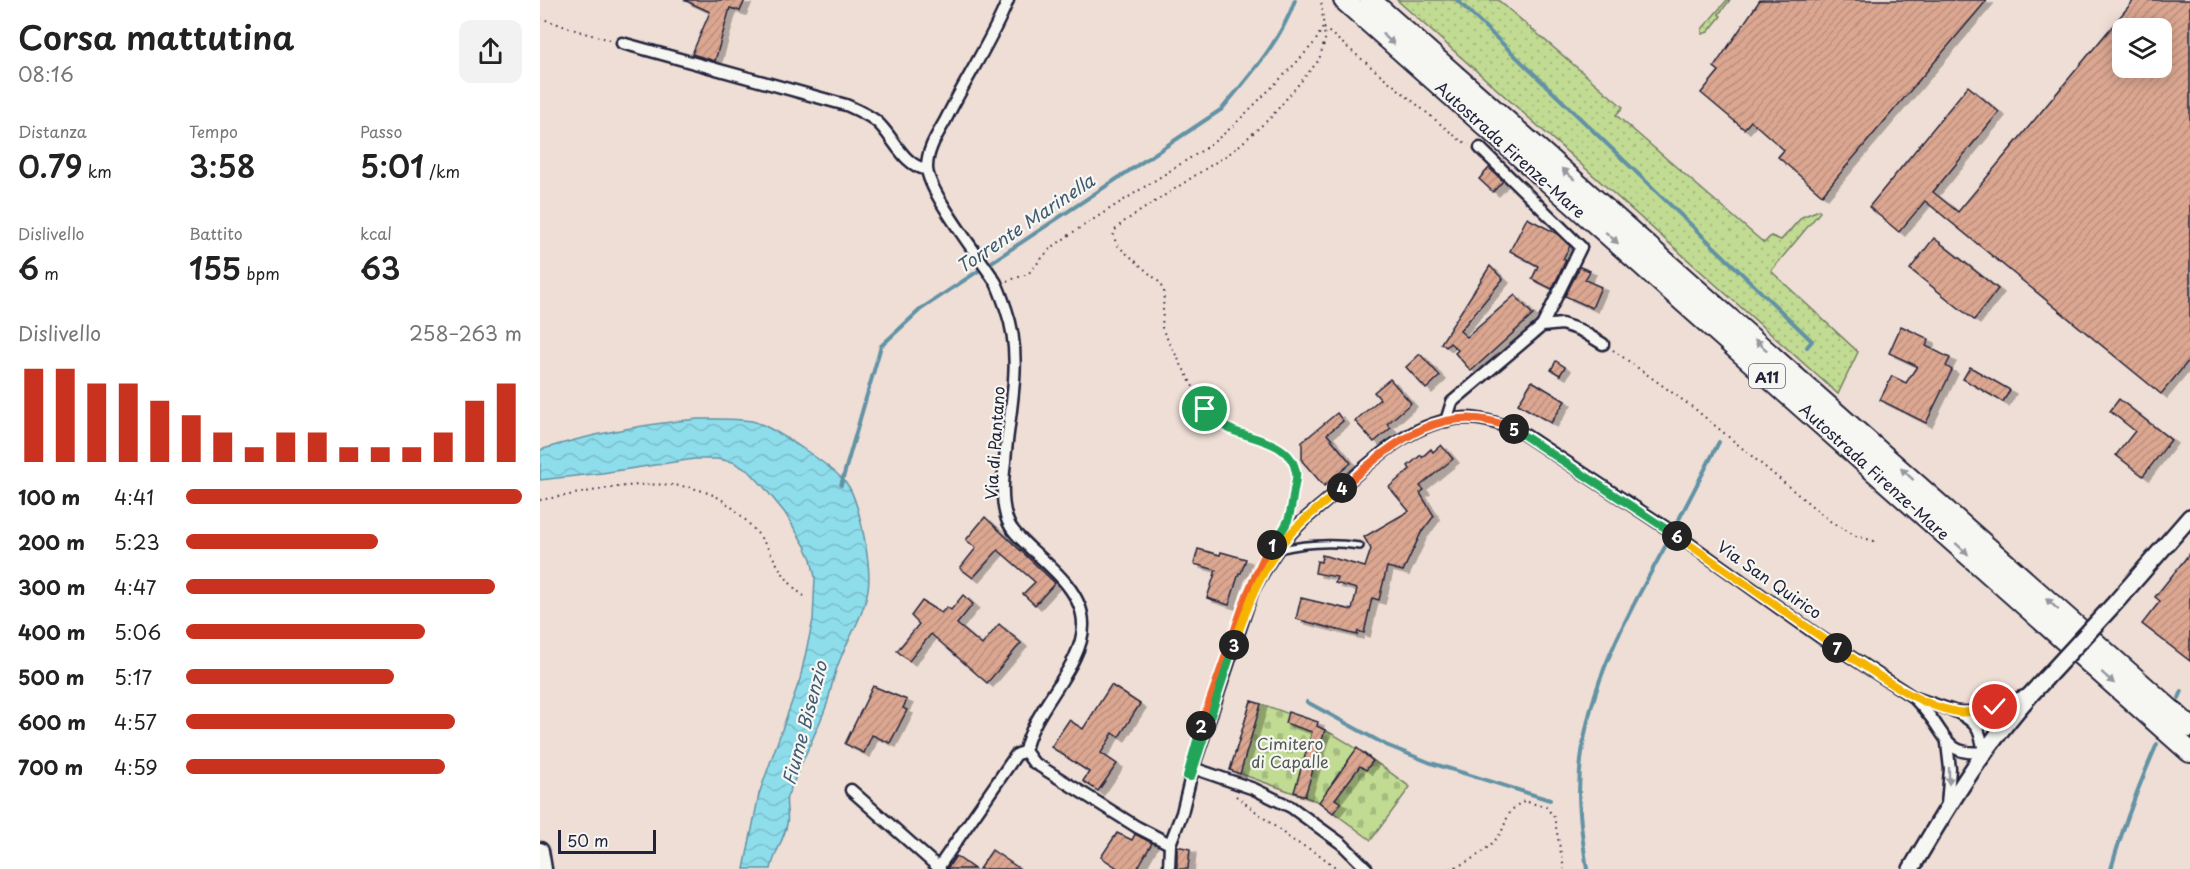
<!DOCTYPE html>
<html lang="it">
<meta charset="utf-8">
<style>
:root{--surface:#fff;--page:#f2f2f2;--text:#222;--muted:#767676;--accent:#c8321e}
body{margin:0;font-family:"Playpen Sans",sans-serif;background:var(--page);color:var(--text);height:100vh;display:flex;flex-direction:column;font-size:22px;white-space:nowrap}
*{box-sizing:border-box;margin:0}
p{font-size:20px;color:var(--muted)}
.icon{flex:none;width:33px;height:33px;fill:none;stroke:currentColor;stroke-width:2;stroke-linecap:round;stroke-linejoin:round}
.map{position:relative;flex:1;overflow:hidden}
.sheet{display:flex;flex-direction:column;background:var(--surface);width:540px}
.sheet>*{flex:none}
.fabs{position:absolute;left:1572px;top:18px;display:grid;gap:12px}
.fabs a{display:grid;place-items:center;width:60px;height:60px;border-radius:12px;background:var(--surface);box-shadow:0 3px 15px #0003;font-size:30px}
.scale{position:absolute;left:18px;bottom:15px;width:98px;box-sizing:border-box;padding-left:6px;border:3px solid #22223b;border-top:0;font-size:16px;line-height:21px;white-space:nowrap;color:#22223b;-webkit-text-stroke:4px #f6f6f2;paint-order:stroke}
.pin{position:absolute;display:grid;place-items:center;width:51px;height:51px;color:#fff;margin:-26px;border:3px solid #fff;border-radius:50%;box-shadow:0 2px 6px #0007}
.km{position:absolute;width:30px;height:30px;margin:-15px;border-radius:50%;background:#222;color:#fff;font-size:16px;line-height:30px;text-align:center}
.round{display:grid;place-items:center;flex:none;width:63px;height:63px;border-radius:12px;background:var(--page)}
.summary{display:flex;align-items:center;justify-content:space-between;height:102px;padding:0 18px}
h1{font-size:33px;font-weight:600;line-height:45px}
.metrics{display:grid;grid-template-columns:repeat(3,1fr);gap:9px;height:102px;padding:6px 18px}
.metrics div{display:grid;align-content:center}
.metrics b{font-size:30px;font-weight:600}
.metrics small{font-size:16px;font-weight:400}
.metrics p{font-size:16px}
.chart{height:168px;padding:12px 18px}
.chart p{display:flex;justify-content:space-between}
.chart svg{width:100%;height:108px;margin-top:6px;stroke:var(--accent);stroke-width:6}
ul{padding:0 18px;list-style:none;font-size:20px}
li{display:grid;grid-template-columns:96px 72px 1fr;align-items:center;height:45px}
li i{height:15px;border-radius:8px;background:var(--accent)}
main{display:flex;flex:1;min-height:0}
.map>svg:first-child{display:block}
.grass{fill:url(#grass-dots);stroke:#727e66;stroke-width:1.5}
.cemetery{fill:url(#cemetery-stones);stroke:#727e66;stroke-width:1.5}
.water{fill:url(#water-waves);stroke:#6392a5;stroke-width:1.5}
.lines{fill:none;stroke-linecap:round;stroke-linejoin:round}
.stream{stroke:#6392a5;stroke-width:4}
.building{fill:url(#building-hatch);stroke:#22223b;stroke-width:1.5;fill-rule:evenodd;filter:url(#shadow)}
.lane-casing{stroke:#22223b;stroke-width:10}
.street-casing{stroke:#22223b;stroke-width:15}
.secondary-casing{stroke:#22223b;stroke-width:20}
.primary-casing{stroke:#22223b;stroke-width:21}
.highway-casing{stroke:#22223b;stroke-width:24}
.path{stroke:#22223b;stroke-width:2;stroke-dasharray:1.5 4.5;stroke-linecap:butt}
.lane{stroke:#f6f6f2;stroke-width:5}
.street{stroke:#f6f6f2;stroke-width:10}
.secondary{stroke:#f6f6f2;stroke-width:15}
.primary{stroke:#f6f6f2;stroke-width:16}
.highway{stroke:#f6f6f2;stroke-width:20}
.secondary-bridge-casing{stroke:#22223b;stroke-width:20;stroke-linecap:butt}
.secondary-bridge{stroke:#f6f6f2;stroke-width:15}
.oneway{fill:#9797a0}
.split-1-casing{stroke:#fff;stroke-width:12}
.split-2-casing{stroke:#fff;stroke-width:12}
.split-3-casing{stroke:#fff;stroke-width:12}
.split-4-casing{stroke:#fff;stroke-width:12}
.split-5-casing{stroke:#fff;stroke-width:12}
.split-6-casing{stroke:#fff;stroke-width:12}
.split-7-casing{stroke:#fff;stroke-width:12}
.split-8-casing{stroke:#fff;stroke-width:12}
.split-1{stroke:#22a559;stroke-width:8}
.split-2{stroke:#f0652b;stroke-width:8}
.split-3{stroke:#22a559;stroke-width:8}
.split-4{stroke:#f5b400;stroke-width:8}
.split-5{stroke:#f0652b;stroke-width:8}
.split-6{stroke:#22a559;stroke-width:8}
.split-7{stroke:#f5b400;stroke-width:8}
.split-8{stroke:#f5b400;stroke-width:8}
.labels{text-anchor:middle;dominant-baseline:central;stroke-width:4.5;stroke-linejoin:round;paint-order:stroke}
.shield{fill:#f6f6f2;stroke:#626272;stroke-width:1.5}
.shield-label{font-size:15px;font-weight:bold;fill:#22223b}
.street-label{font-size:16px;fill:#22223b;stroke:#f6f6f2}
.park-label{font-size:16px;fill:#525a55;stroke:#f6f6f2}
.water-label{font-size:18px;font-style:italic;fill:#425a70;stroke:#f6f6f2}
</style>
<main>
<section class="sheet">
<div class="summary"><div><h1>Corsa mattutina</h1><p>08:16</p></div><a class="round"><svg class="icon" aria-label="share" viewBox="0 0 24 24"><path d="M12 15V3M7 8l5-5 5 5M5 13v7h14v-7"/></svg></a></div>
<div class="metrics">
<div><p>Distanza</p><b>0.79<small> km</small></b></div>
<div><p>Tempo</p><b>3:58</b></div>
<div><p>Passo</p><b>5:01<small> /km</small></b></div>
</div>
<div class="metrics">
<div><p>Dislivello</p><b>6<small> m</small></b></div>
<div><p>Battito</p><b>155<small> bpm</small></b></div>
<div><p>kcal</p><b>63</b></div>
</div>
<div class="chart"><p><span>Dislivello</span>258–263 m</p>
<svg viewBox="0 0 160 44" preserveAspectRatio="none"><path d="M5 44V6M15 44V6M25 44V12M35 44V12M45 44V19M55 44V25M65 44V32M75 44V38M85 44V32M95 44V32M105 44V38M115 44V38M125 44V38M135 44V32M145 44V19M155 44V12"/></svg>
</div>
<ul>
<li><b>100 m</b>4:41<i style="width:100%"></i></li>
<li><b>200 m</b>5:23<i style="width:57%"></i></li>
<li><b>300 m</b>4:47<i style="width:92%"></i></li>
<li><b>400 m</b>5:06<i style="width:71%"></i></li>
<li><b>500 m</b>5:17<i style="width:62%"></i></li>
<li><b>600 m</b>4:57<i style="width:80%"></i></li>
<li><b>700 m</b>4:59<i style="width:77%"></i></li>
</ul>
</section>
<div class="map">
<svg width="1650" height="869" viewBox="0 0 1650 869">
<defs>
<pattern id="grass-dots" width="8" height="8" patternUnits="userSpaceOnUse" patternTransform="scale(1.5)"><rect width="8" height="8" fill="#c1db92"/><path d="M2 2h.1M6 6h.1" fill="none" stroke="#a6bc7f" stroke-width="1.8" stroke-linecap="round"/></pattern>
<pattern id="cemetery-stones" width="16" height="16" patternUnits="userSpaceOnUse" patternTransform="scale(1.5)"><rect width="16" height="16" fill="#c1db92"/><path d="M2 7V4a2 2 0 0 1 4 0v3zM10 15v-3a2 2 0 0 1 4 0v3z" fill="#a6bc7f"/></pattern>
<pattern id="water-waves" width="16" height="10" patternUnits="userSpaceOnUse" patternTransform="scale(1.5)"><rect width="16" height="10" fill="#8eddeb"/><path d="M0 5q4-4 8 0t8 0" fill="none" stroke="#7abdca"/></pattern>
<pattern id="building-hatch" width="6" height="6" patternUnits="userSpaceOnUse" patternTransform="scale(1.5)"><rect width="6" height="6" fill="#dca791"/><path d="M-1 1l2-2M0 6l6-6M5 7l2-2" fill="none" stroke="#bc8f7e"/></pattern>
<filter id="shadow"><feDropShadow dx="6" dy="4" stdDeviation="0" flood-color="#0004"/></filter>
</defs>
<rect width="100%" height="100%" fill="#eeded5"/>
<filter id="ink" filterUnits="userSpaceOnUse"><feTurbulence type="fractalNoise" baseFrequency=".0167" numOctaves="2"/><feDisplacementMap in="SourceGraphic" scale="12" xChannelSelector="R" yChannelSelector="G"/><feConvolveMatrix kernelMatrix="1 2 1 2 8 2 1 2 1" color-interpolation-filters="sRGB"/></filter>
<g filter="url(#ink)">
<g class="grass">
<polygon points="857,0 958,0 1083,107 1076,115 1224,243 1231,236 1241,240 1262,217 1279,210 1280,212 1231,271 1318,352 1298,394"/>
<polygon points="1187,0 1190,0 1179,14 1181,16 1168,32 1162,34 1162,29"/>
</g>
<path class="cemetery" d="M711 701C748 712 785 727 817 749 835 761 852 774 870 787L831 840 779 802 690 770Z"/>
<path class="water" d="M158 419C176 419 194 418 212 421 232 426 299 470 309 487 320 506 332 568 328 589 324 617 307 639 298 665 293 677 291 691 287 704 279 726 269 746 260 767 255 777 253 786 247 796 245 805 249 814 247 824 244 840 234 853 231 869H204L219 794 260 679 273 620 275 577 271 559 265 546 245 513 223 486 210 472 193 462 177 459H154L62 473 0 480V450C51 434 104 424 158 419Z"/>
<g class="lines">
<g class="stream">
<polyline points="917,0 1272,341 1267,347"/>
<path d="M301 485 341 346 381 309 682 109C709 76 741 41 755 0"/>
<polyline points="1137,523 1179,442"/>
<polyline points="1639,698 1642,691"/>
<polyline points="767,702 846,745 891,763 1010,800"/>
<path d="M1047 869C1043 843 1039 818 1039 792 1040 698 1082 625 1126 545"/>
<path d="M1571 869C1583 826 1599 785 1617 744"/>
</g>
</g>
<g class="building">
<polygon points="144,0 205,0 200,11 190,8 175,61 152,54 170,12"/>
<polygon points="1220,0 1447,0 1282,195 1238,157 1244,150 1211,121 1204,129 1161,93 1179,71 1174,67"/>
<path d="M1594 0H1650V359L1621 394 1385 201 1359 232 1329 207 1428 86 1459 112 1393 192 1418 212ZM1582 28H1622V68H1582Z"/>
<polygon points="949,168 963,181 953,192 939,179"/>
<polygon points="987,218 1016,233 1030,246 1023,259 1026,260 1012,289 992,279 998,266 970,251"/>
<polygon points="1394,238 1458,289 1434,320 1370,269"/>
<polygon points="950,266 963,279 920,331 927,337 975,295 993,315 931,371 915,353 918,350 910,343 906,347 901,343"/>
<polygon points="1040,267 1050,271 1045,280 1061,287 1052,308 1025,296"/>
<polygon points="1361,326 1389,339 1386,346 1410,358 1406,366 1412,370 1386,423 1340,400 1352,376 1366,383 1377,366 1349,353"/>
<polygon points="880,354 900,376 886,389 866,367"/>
<polygon points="1016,361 1025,367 1020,375 1011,370"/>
<polygon points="1430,367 1470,390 1463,402 1423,379"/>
<polygon points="850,379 871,403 847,424 851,428 834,442 815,421 840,399 834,392"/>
<polygon points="992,381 1025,401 1011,423 978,404"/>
<polygon points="1579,399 1631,440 1603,476 1576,455 1595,431 1570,411"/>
<polygon points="797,413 803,421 787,434 811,463 784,486 762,461 762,442"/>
<polygon points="901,445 913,459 880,486 884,490 880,493 894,516 881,533 863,571 847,567 839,600 832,598 824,633 818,631 817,635 756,619 761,598 812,610 817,589 795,583 797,577 775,573 777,561 781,562 782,555 825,567 831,549 824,537 869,511 849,487 870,469 868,466 881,455 882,457 891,449 893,452"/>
<polygon points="445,517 515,583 495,605 483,594 495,582 458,550 433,578 420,568 436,548 426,540"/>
<polygon points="658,549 680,555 681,552 706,559 701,573 699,573 689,605 667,598 676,570 654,564"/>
<polygon points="1650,553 1650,661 1602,624 1620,601 1615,597"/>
<polygon points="423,595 433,604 417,624 442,645 459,624 481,643 447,683 391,634 369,661 357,651 379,624 371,616 382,601 401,613 407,607 411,610"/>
<polygon points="571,685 600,704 579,737 573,733 561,753 577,764 558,791 543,781 549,772 511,747 529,720 543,729"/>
<polygon points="333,686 367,700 363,708 367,710 350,743 332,735 324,753 305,744"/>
<polygon points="711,701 721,704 700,774 690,770"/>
<polygon points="748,712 778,722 777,726 785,730 765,796 754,792 772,732 745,723"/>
<polygon points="817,748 833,761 826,770 820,766 811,778 795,799 801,803 793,813 779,802"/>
<polygon points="577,833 592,840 595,834 612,843 597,869 579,869 561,857"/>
<polygon points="637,846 650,849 648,869 637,869"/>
<polygon points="452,850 480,869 439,869"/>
<polygon points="416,856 434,869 407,869"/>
</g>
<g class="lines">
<g class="lane-casing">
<path id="lane" d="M739 550C766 543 792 542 820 546"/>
</g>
<g class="street-casing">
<g id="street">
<path d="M468 0C451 42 425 80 405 121 397 135 387 150 387 167 386 190 442 260 456 283 460 291 463 300 466 309 484 359 469 410 465 461 463 479 461 498 466 516 469 529 480 538 490 548 511 567 543 593 543 624 544 666 493 708 485 751L493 762 597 827 630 844"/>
<path d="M82 43 306 105C317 110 327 114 336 121 353 135 363 166 386 169"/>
<polyline points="940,148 1041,247 1002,326"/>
<polyline points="906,421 912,402 1002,326 1022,324 1040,330 1063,344"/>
<path d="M1373 697C1379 703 1384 709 1389 715 1408 739 1408 756 1444 752 1440 730 1438 723 1417 712"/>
<polyline points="1407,743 1410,769 1407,805"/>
<polyline points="653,768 714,789 751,807 802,844 827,869"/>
<polyline points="311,790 400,869"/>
<polyline points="398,868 476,755 485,751"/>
<path d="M629 869 630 844 642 813 653 768 713 590C725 570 735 550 751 533 763 519 779 508 792 496 830 463 871 420 925 418 946 418 963 425 982 433L1140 537 1280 637 1373 697 1417 712H1430L1447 709 1490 694"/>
</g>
</g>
<g class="secondary-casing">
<g id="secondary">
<polyline points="1576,602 1650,517"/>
<path d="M1371 869C1410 802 1451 735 1505 679"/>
</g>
</g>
<g class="primary-casing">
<polyline id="primary" points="0,851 3,869"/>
</g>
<g class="highway-casing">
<g id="highway">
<polyline points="804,0 1650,752"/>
<polyline points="830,0 1650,727"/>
</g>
</g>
<g class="path">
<polyline points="0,18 44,33 71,40"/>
<polyline points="784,28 921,141 929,144"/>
<polyline points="467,281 488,274 511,248 535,231 669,146 692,127 755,64 775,42 783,27"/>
<polyline points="1073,350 1155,409 1290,521 1316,536 1338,542"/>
<path d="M0 500C53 492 126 471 177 497 192 505 207 521 218 534 234 554 242 581 264 596"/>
<path d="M751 516C753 505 757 484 757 474 754 440 713 442 691 430 681 424 673 418 665 409L622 329 624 291 618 281 578 246 573 236 576 229 582 223 693 151 731 117 779 60 785 40 781 0"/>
<polyline points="696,796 752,840 777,853 798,869"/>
<path d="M910 869C926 864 946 851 957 838 969 824 962 813 984 801L1006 807 1014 817 1024 869"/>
</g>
<use href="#lane" class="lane"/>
<use href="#street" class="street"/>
<use href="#secondary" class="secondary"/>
<use href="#primary" class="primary"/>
<use href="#highway" class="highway"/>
<g class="secondary-bridge-casing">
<polyline id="secondary-bridge" points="1505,679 1576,602"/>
</g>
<use href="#secondary-bridge" class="secondary-bridge"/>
</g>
<defs><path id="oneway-solid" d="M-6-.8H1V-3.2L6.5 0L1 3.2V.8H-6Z" transform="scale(1.5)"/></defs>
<g class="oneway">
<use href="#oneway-solid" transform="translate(848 39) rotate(42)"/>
<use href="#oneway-solid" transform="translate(1028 174) rotate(-139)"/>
<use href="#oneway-solid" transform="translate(1072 238) rotate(42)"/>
<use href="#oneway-solid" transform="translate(1221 345) rotate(-138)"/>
<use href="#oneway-solid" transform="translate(1367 474) rotate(-138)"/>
<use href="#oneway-solid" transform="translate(1422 549) rotate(42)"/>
<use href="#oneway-solid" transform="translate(1512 604) rotate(-138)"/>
<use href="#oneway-solid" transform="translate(1568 678) rotate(42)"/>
<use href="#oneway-solid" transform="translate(1409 776) rotate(90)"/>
</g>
</g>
<g class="lines" filter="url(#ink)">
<g class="split-1-casing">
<path id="split-1" d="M665 409C673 418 683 427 694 431 717 440 751 443 756 472 757 478 755 485 754 490 750 518 750 522 732 545"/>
</g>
<g class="split-2-casing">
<polyline id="split-2" points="661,726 707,595 724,557 732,545"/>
</g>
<g class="split-3-casing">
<polyline id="split-3" points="661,726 647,776 651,777 694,645"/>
</g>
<g class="split-4-casing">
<path id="split-4" d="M694 645C708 604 721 568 750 534 765 517 785 503 802 488"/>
</g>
<g class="split-5-casing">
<path id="split-5" d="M802 488C852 444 903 397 974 429"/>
</g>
<g class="split-6-casing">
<polyline id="split-6" points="974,429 1137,536"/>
</g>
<g class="split-7-casing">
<polyline id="split-7" points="1137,536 1297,648"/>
</g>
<g class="split-8-casing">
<path id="split-8" d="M1297 648C1332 670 1375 705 1417 712 1429 714 1443 710 1455 707"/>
</g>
<use href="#split-1" class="split-1"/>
<use href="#split-2" class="split-2"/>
<use href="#split-3" class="split-3"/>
<use href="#split-4" class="split-4"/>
<use href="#split-5" class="split-5"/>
<use href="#split-6" class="split-6"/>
<use href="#split-7" class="split-7"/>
<use href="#split-8" class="split-8"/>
</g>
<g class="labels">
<rect class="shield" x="1209" y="364" width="36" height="24" rx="4.5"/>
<g class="shield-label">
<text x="1227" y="376">A11</text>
</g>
<g class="street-label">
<text transform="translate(971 149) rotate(42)">Autostrada Firenze-Mare</text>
<text transform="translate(454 443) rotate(-86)">Via di Pantano</text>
<text transform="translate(1335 471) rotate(42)">Autostrada Firenze-Mare</text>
<text transform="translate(1230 579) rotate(35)">Via San Quirico</text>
</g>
<g class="park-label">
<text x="750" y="743">Cimitero<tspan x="750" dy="18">di Capalle</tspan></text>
</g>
<g class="water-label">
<text transform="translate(485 223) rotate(-34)">Torrente Marinella</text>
<text transform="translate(264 723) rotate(-75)">Fiume Bisenzio</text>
</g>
</g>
</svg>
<div class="fabs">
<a><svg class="icon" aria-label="layers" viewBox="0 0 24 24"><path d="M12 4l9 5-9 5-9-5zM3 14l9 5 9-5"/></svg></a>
</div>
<div class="scale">50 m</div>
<div class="pin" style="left:665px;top:409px;background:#1e9e55"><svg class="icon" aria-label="arrive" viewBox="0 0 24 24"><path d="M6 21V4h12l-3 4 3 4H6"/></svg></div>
<div class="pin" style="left:1455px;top:707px;background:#d93025"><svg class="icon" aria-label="check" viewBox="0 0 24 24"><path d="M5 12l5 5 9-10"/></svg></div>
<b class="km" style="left:732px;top:545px">1</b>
<b class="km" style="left:661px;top:726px">2</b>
<b class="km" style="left:694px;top:645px">3</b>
<b class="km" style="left:802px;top:488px">4</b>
<b class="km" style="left:974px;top:429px">5</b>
<b class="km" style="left:1137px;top:536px">6</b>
<b class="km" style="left:1297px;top:648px">7</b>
</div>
</main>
